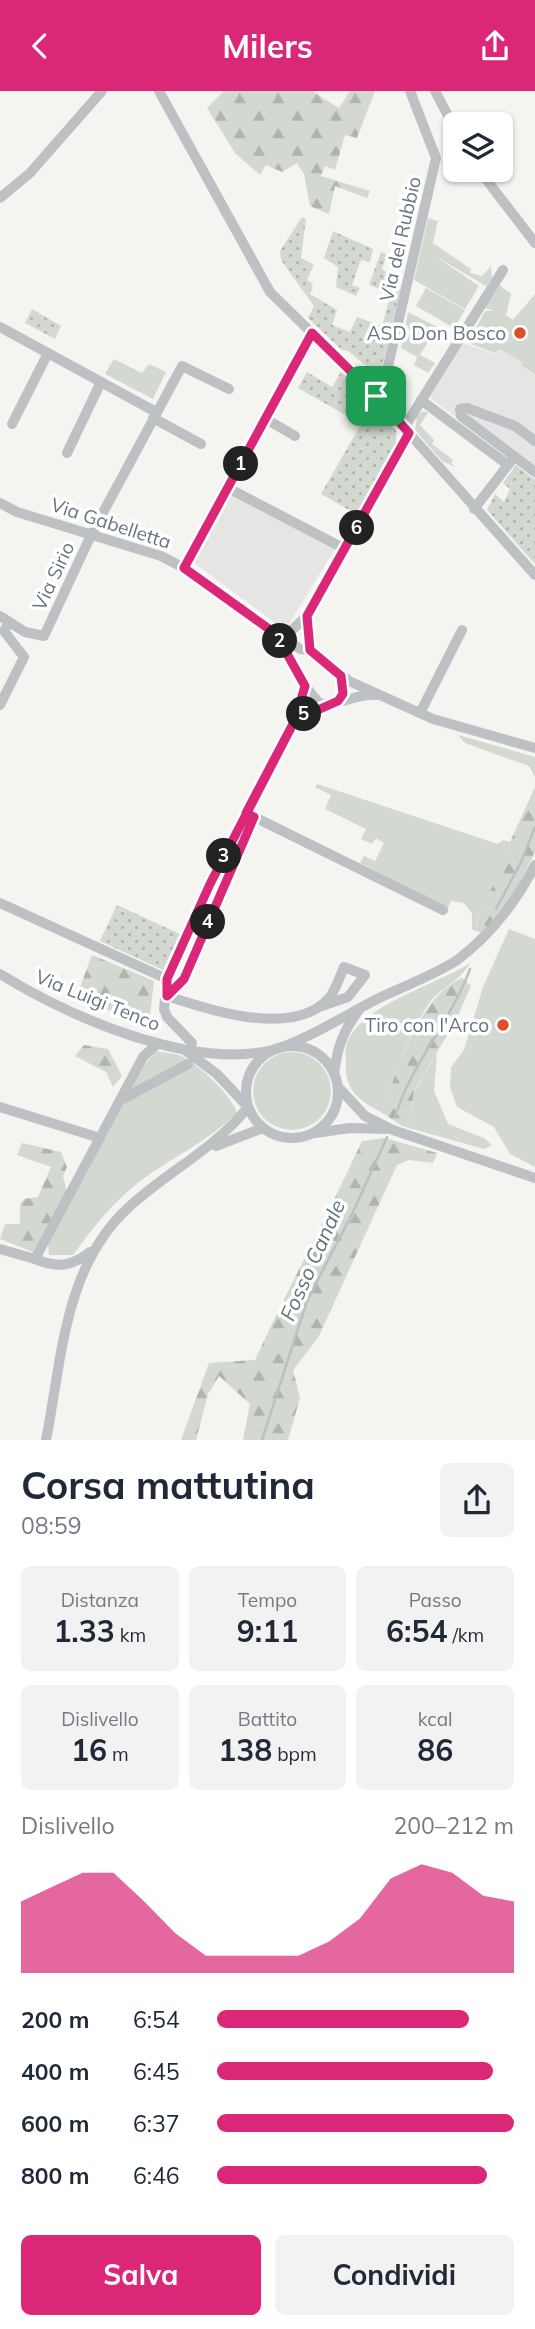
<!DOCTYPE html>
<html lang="it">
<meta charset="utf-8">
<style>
:root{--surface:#fff;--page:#f2f2f3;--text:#1f2937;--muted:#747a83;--accent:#db2777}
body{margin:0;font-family:Mulish,sans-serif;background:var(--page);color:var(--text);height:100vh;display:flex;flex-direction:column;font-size:26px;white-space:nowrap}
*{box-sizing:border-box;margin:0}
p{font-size:23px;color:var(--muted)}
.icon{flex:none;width:38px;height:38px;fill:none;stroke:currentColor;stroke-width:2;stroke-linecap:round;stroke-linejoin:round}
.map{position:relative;height:1349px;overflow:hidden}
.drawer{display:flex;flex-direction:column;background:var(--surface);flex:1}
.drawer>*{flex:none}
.tools{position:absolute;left:443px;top:21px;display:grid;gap:14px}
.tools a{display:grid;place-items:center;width:70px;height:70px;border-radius:10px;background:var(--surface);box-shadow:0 2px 5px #0004;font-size:35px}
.pin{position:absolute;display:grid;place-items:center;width:60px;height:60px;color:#fff;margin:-30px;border-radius:14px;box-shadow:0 4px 10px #0006}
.km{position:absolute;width:35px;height:35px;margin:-18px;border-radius:50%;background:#222;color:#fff;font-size:19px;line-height:35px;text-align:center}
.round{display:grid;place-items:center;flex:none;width:74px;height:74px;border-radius:10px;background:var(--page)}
.summary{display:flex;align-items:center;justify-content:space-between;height:119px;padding:0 21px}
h1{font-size:38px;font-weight:700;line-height:52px}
.stats{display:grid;grid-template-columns:repeat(3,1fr);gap:10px;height:119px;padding:7px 21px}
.stats div{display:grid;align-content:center;border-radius:10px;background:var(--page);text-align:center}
.stats b{font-size:30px;font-weight:700}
.stats small{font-size:19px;font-weight:400}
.stats p{font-size:19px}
.chart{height:196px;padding:14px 21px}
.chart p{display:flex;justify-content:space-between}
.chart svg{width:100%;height:126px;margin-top:7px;fill:var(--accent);opacity:.7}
.button{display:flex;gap:14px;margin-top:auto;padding:14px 21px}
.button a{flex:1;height:80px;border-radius:10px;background:var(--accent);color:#fff;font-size:28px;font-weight:700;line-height:80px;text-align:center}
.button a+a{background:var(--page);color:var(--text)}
ul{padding:0 21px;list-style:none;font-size:23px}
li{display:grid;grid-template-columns:112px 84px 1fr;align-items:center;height:52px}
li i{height:18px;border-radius:9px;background:var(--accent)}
header{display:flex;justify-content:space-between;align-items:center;height:91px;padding:0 21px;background:var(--accent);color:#fff;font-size:32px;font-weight:700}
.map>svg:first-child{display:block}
.built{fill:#e5e6e4}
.grass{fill:#d3d9d0}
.forest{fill:url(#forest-firs)}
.park{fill:url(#park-dots)}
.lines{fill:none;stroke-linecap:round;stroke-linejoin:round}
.stream{stroke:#b5c2c6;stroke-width:2.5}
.minor{stroke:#bdc1c4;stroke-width:10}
.route-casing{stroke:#fff;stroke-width:14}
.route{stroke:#db2777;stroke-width:9}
.poi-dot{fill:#de4e27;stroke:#fff;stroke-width:2.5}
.labels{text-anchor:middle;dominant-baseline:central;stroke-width:7;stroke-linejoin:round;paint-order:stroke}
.street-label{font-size:19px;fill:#647581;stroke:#fff}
.poi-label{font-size:19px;fill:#647581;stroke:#fff;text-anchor:end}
.water-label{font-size:21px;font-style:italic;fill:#5f777f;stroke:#fff}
</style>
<header><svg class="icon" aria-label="back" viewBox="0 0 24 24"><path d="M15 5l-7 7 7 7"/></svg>Milers<svg class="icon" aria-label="share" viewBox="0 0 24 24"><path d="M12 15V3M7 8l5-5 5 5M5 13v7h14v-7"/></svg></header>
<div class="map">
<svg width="535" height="1349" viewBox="0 0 535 1349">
<defs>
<pattern id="forest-firs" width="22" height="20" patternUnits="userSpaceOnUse" patternTransform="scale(1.75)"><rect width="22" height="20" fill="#d3d9d0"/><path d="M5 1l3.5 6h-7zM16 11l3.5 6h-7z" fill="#afb5ae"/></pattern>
<pattern id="park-dots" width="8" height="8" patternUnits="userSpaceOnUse" patternTransform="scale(1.75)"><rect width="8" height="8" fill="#d3d9d0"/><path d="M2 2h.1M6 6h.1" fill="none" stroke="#afb5ae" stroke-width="1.8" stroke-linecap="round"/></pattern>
</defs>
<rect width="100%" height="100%" fill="#f4f4f0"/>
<g class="built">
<polygon points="462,252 495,263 499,258 523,271 521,274 535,285 535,388 428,305"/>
<polygon points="229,402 335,458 285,539 193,471"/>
</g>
<g class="grass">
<polygon points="428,127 438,130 433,152 471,178 470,182 482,185 491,175 492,187 486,195 435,165 479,195 465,218 414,189"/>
<polygon points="497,192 511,203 506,224 513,229 535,203 535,284 521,274 522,271 499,258 495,262 468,252 485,220 493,220 483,216"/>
<polygon points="426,197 465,219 454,237 416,215"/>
<polygon points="408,221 437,236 420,264 435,272 428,282 414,274 417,266 401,257"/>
<polygon points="114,268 142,282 149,273 166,281 153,308 105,283"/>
<polygon points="423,320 428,322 420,334 434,349 432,353 453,369 451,372 456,376 442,370 415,339 417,325"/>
<polygon points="458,644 535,666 535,686 529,675 465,652"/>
<polygon points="317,693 498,753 503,749 510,751 506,775 477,825 476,840 472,838 472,822 464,812 451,810 448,817 360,772 364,765 375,770 384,752 376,747 372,753 361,748 366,738 325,718 331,704 315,696"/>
<polygon points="509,838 535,848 535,1076 510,1063 494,1036 457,1016 450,996 451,976 464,959 483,896"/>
<path d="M470 872C458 893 441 895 428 914 409 941 394 989 381 1021 363 1012 345 1000 346 977 346 970 345 962 346 956 354 916 439 893 470 872Z"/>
<path d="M157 960C164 962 172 962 179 964 197 972 232 1004 237 1022 207 1051 171 1067 139 1091 114 1110 91 1139 73 1164H49L48 1153 145 973Z"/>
<circle cx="292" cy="1000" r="39"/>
<polygon points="437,962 434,1000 448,1033 484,1047 492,1054 484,1058 402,1035 410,1029 414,1001"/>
</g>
<g class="forest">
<polygon points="224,0 312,0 339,17 350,0 375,0 357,47 345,44 335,79 325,75 321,85 370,100 367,107 335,95 329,123 310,115 304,83 297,72 282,81 266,74 260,84 235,62 207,17"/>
<polygon points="535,696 535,761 515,801 482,842 476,840 477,826 502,777 506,775 510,751"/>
<polygon points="92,864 154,890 149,934 76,907"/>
<path d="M462 887 471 895 455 931 414 1000 410 1029 402 1035 381 1021C399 978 417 907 462 887Z"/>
<polygon points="84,954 108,958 122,985 113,996 106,981 75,965"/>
<path d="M385 1047 437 1062 433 1072 409 1069 397 1074 318 1247 293 1279 300 1307 288 1349H243L250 1313 219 1285 208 1303 196 1349H181L209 1272 255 1269C289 1195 328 1124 362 1050Z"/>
<polygon points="22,1052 61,1061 67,1076 63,1085 67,1102 33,1161 0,1148 5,1133 20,1133 20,1113 24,1108 38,1106 51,1076 17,1064"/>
</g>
<g class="park">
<polygon points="302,126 306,128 301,167 314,174 307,189 313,193 310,203 337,219 332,234 350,241 357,226 382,235 391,202 369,194 381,161 387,163 382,178 388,182 384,194 400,199 382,277 376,283 348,260 342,259 308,227 314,215 281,169 280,160"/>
<polygon points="333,140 373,158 370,171 361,169 352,194 360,197 356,205 336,196 338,176 324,167"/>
<polygon points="32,218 61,235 55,248 25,232"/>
<polygon points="342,279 396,340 396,353 356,423 321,403 361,333 298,297 307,281 332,296"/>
<polygon points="516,374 535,389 535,473 487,419 495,403 504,411 510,398 503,392"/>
<polygon points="117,814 180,843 163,879 100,850"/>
</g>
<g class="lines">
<g class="stream">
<polyline points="496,818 522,769 535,736"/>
<path d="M395 1026C411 973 451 930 470 878"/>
<polyline points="262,1349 307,1210 353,1121 387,1046"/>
</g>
<g class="minor">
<polyline points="159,0 270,201 376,305 535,484"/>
<polyline points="435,0 455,38"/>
<polyline points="479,79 535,152"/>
<polyline points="0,107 30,82 102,0"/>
<polyline points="0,236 156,321"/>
<polyline points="376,305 385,288 436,67 410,0"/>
<polyline points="421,309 508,374"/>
<polyline points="153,327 201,353"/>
<polyline points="266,328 295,345"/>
<polyline points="12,333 48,262"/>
<polyline points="404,337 503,179"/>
<polyline points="535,350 515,335 467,317 460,318 461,325 535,381"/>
<polyline points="67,362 101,291"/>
<polyline points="228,397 345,458"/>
<polyline points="0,412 17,421 161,465 184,477 300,558 310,559 349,590 433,628 535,657"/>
<polyline points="474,418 511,370"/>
<polyline points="184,477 312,242"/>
<polyline points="0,525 25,541 44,545 92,442 182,275 229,298"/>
<polyline points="307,525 310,559"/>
<polyline points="276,543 291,540 307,525 409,342"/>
<path d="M278 545 305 595 319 612C338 616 357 602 376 604"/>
<polyline points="0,614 24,566 4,540 8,533"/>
<polyline points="420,622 462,539"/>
<polyline points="295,629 327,613"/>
<polyline points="246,722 443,819"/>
<polyline points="0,812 167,888"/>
<path d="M0 883C70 926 190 979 273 959 301 952 351 921 379 907 405 895 431 885 456 870 491 844 515 813 535 774"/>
<path d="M167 905C209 919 295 948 330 906 336 898 340 885 344 876L365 884 348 906 319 916"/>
<polyline points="167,905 184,888 254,726"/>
<polyline points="192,952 167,926 164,918 167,888 210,793 295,629 305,595"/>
<circle cx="292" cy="1001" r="46"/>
<path d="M334 983C337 957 343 940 359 919"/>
<polyline points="338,996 365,1025 393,1039 535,1087"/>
<polyline points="121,1009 188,973"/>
<polyline points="0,1016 100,1047"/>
<polyline points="315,1042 350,1037 386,1038"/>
<polyline points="216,1055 263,1037"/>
<polyline points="0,1158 35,1168 143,966 158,952"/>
<path d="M35 1168C57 1177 71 1176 90 1161"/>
<path d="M46 1349C62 1268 64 1175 129 1116 168 1080 215 1058 248 1016L217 983 186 960"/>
</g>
</g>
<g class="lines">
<g class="route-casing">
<polyline id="route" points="376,305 312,242 184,477 276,543 305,595 295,629 210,793 167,888 167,905 184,888 254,726 246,722 295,629 338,610 343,603 341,585 310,559 307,525 409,342 376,305"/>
</g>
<use href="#route" class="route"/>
</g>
<g class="poi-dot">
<circle cx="520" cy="242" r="7"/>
<circle cx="503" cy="934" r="7"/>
</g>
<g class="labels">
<g class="street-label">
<text transform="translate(400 148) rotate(-77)">Via del Rubbio</text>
<text transform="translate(111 432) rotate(18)">Via Gabelletta</text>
<text transform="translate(53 485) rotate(-65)">Via Sirio</text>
<text transform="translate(98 909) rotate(22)">Via Luigi Tenco</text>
</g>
<g class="poi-label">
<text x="506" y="242">ASD Don Bosco</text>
<text x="489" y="934">Tiro con l'Arco</text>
</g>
<g class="water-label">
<text transform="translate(312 1169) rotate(-66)">Fosso Canale</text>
</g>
</g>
</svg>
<div class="tools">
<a><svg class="icon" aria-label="layers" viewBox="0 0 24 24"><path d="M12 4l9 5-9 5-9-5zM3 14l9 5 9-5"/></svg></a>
</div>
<div class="pin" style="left:376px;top:305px;background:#1e9e55"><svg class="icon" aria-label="arrive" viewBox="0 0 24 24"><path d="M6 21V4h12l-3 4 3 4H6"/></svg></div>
<b class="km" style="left:241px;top:373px">1</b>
<b class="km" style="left:280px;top:550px">2</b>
<b class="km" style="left:224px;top:765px">3</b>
<b class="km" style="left:208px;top:831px">4</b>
<b class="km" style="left:304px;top:623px">5</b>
<b class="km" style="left:357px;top:437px">6</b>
</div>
<section class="drawer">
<div class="summary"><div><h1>Corsa mattutina</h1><p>08:59</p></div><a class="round"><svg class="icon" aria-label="share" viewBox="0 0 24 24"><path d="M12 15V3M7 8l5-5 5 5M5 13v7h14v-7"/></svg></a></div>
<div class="stats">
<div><p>Distanza</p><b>1.33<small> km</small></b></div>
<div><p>Tempo</p><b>9:11</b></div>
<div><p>Passo</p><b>6:54<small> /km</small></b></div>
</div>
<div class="stats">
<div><p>Dislivello</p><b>16<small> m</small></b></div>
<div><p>Battito</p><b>138<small> bpm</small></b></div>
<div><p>kcal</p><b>86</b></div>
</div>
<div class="chart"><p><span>Dislivello</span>200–212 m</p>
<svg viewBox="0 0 160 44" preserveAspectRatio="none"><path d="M0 44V19L10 14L20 9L30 9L40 19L50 30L60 38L70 38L80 38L90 38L100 33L110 25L120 11L130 6L140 9L150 17L160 19V44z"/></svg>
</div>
<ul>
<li><b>200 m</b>6:54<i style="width:85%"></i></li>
<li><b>400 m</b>6:45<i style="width:93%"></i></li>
<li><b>600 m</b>6:37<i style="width:100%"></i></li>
<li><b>800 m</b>6:46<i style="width:91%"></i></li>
</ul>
<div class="button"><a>Salva</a><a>Condividi</a></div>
</section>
